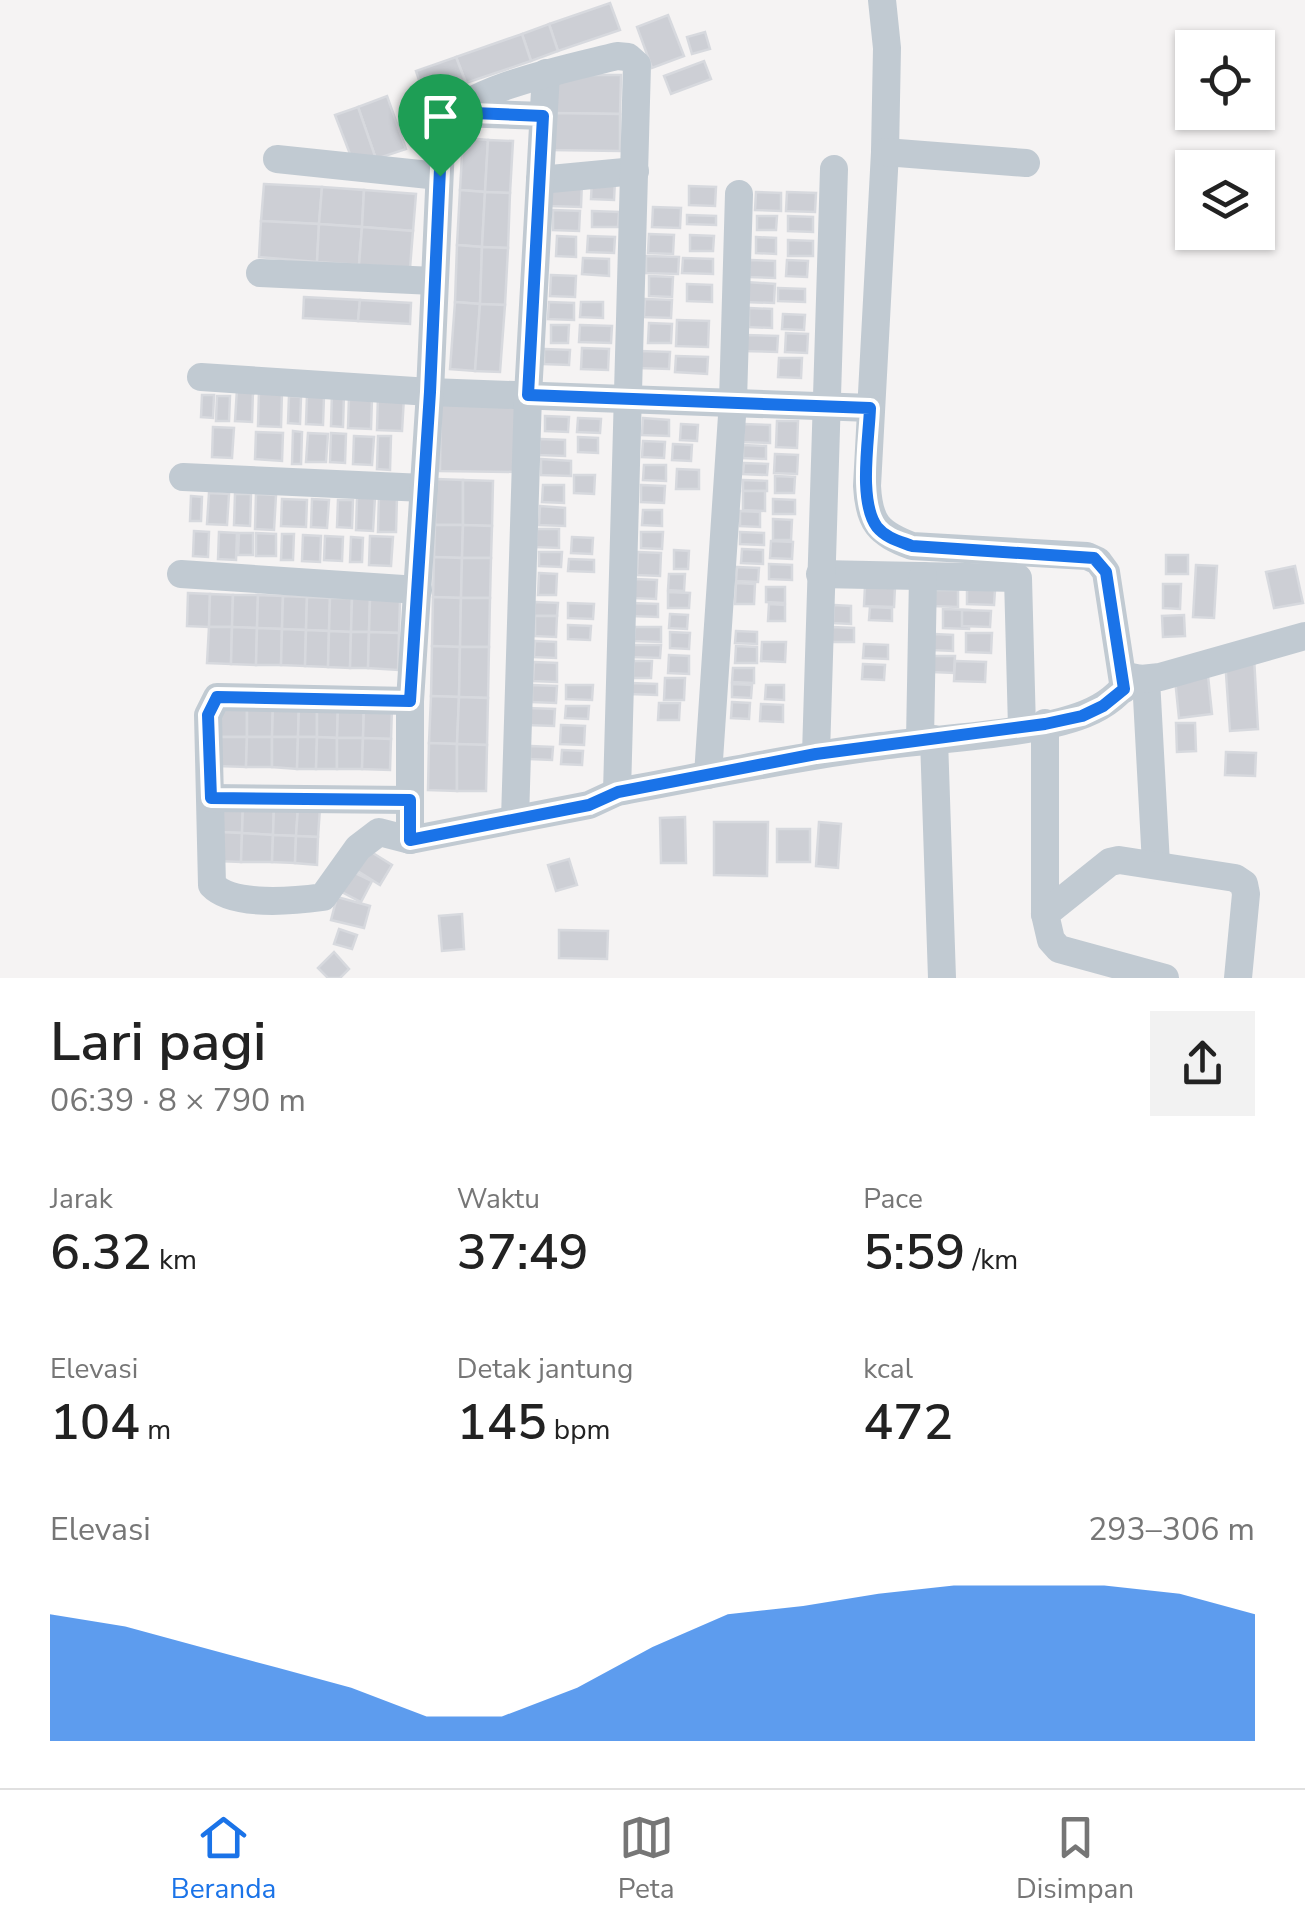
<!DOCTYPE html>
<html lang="id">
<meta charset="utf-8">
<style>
:root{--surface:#fff;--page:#f2f2f2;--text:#222;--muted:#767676;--line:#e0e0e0;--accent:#1a73e8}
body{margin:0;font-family:"Nunito Sans",sans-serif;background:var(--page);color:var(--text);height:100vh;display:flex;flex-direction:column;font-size:38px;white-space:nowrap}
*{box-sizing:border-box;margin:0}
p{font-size:32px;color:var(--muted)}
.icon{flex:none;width:55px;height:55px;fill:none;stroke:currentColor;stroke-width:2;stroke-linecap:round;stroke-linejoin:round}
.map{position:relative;height:978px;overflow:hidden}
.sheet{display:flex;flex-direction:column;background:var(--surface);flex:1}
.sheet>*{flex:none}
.fabs{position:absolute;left:1175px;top:30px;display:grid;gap:20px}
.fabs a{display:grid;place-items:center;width:100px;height:100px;border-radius:0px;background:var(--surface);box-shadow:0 2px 8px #0004;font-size:50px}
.pin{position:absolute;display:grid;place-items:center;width:85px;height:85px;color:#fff;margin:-102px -42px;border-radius:50% 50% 50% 0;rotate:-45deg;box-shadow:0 0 10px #0007}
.pin .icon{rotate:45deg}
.round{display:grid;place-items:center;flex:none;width:105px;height:105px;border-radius:0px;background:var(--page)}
.summary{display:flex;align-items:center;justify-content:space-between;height:170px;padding:0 50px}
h1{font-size:55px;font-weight:600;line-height:75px}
.figures{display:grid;grid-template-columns:repeat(3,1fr);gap:15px;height:170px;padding:10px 50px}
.figures div{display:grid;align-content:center}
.figures b{font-size:50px;font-weight:600}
.figures small{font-size:28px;font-weight:400}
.figures p{font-size:28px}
.chart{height:280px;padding:20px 50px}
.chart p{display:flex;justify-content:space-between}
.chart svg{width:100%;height:180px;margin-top:10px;fill:var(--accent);opacity:.7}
.dock{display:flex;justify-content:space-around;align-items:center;height:140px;border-top:2px solid var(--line);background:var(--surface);font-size:28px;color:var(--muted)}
.dock a{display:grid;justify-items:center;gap:5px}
.dock .on{color:var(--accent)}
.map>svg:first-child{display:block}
.building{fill:#cdcfd5;stroke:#d7d9de;stroke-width:2.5}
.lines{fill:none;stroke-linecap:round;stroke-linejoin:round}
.street{stroke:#c1cad2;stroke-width:28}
.route-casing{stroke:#fff;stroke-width:20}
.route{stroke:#1a73e8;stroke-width:12}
</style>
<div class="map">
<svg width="1305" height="978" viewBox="0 0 1305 978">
<rect width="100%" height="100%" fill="#f5f3f3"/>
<g class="building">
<polygon points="610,3 620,30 558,51 549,24"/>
<polygon points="668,15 684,56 652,68 637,27"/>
<polygon points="549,24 558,51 531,61 522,34"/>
<polygon points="705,32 710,49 692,54 687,37"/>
<polygon points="522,34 531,61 466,83 456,57"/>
<polygon points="456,57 466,83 425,98 416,71"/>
<polygon points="704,61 711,79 671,94 664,76"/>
<polygon points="552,75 621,75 620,114 552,113"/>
<polygon points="387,96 406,149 376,159 358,107"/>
<polygon points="358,107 376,159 355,167 335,115"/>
<polygon points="552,113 620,114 620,151 551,150"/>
<polygon points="463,138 488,140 485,192 460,190"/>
<polygon points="488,140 513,141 510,193 485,192"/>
<polygon points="592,179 615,180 614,200 591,199"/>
<polygon points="550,180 582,181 581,207 550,206"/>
<polygon points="264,184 322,187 319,224 261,221"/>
<polygon points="689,186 716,187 715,206 689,205"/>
<polygon points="322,187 364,190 362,227 319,224"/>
<polygon points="364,190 416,194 413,231 362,227"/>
<polygon points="460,190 485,192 482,247 457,245"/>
<polygon points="485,192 510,193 508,248 482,247"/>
<polygon points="756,192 781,193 781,211 755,210"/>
<polygon points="787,192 816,193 815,212 786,211"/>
<polygon points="653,207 681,208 680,228 652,227"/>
<polygon points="553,210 580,211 579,231 553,230"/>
<polygon points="592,211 619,212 618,227 592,227"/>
<polygon points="687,215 716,216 716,225 687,224"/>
<polygon points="757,216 777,216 776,230 757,230"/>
<polygon points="788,216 813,217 813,232 788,231"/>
<polygon points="261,221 319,224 317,262 259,257"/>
<polygon points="319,224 362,227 359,265 317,262"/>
<polygon points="362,227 413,231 410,268 359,265"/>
<polygon points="649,234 674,235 673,254 648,253"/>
<polygon points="690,235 714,236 713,251 690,251"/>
<polygon points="557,236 576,237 576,257 556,256"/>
<polygon points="588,236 615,237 614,253 587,252"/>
<polygon points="756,237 776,238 776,254 756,253"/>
<polygon points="788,240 813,241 813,256 788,256"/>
<polygon points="457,245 482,247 480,304 455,302"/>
<polygon points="482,247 508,248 505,305 480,304"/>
<polygon points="646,256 679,257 678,274 646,273"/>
<polygon points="583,258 609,259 609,276 582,274"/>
<polygon points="683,258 713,259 713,274 682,273"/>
<polygon points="750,260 775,261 775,278 749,277"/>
<polygon points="787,260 808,261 807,277 786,276"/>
<polygon points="551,275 576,276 575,297 550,296"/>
<polygon points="649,276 673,277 672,297 649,296"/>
<polygon points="746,282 775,284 774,303 745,302"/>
<polygon points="687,284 712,285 712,302 687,301"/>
<polygon points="778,288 805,289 805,302 778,301"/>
<polygon points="304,297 360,300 358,321 303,318"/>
<polygon points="645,299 672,300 671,318 644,317"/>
<polygon points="360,300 411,303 410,324 358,321"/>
<polygon points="455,302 480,304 475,371 450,369"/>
<polygon points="549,302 574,303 574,320 548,319"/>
<polygon points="581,302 603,302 603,318 580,317"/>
<polygon points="480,304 505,305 500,372 475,371"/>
<polygon points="749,308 772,309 772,328 749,327"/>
<polygon points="783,314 805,315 804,330 782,329"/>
<polygon points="677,320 709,321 708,347 676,346"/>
<polygon points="649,323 672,324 671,343 648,343"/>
<polygon points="551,325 569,325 568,343 551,343"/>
<polygon points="580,325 612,326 611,343 579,342"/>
<polygon points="786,333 808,334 807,353 785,352"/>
<polygon points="744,335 778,336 777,352 743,351"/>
<polygon points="582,348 609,349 608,370 581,369"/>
<polygon points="544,349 570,350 569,365 544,364"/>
<polygon points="639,351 670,352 669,369 638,368"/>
<polygon points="676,356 708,357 707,374 675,372"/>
<polygon points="779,358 802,358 801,378 778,377"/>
<polygon points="237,389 253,390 252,422 235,421"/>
<polygon points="259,391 282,392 281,427 258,426"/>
<polygon points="332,392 344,392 343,427 331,426"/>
<polygon points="202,395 214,395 213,418 201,417"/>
<polygon points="307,395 324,396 323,425 306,424"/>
<polygon points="378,395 404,397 402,431 377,430"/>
<polygon points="217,396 230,396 229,421 216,421"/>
<polygon points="289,396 301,397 300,424 288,423"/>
<polygon points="349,397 372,398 371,429 348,428"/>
<polygon points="441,398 519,399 518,472 440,471"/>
<polygon points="545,416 569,417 568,432 545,431"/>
<polygon points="578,418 601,419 600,433 577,432"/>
<polygon points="643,418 669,420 669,436 642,435"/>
<polygon points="777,421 798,421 797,448 776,447"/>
<polygon points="681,424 698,425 697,441 680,440"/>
<polygon points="744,424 770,425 770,443 743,442"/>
<polygon points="213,427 234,428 232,458 212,457"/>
<polygon points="293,431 302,432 301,464 292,464"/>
<polygon points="256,432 283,433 282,461 255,459"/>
<polygon points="308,433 328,434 326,462 306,462"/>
<polygon points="331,433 346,434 345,463 330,462"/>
<polygon points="354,436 374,437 372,465 353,464"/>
<polygon points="378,436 391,436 390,470 377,469"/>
<polygon points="578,437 598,438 598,453 578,452"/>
<polygon points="540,439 565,440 565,456 539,455"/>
<polygon points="643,441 665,442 664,458 642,457"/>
<polygon points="673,444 692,445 691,461 672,460"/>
<polygon points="743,445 766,446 766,459 743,458"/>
<polygon points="775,454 798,455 797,474 774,473"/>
<polygon points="541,459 571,461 571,476 541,475"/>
<polygon points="744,463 768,464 767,475 743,474"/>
<polygon points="644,465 666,465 666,481 643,480"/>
<polygon points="677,469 699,470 699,489 676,489"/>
<polygon points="574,475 595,475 594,494 574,493"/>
<polygon points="775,476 795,477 794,493 775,493"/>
<polygon points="436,479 463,480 463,525 435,525"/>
<polygon points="463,480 493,481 492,526 463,525"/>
<polygon points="743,480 767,481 767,491 743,491"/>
<polygon points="543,485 564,485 564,503 542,502"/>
<polygon points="641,485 665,486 664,503 641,502"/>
<polygon points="743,491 765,491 765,511 743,510"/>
<polygon points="209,493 229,494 227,525 207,524"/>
<polygon points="235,494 251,494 250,526 234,525"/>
<polygon points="256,494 276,495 274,530 255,529"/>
<polygon points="379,495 397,496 396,532 378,532"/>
<polygon points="191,496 202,497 201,521 190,521"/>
<polygon points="357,497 375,497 373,531 356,530"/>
<polygon points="282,499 307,500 306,527 281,526"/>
<polygon points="312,499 329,500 327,528 311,527"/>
<polygon points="773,499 795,500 795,514 773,514"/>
<polygon points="338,500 353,500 352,528 337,527"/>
<polygon points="540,506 565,508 565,526 539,525"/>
<polygon points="643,510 662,510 662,526 642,525"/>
<polygon points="740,511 760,512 760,527 740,526"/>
<polygon points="773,519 792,520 791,540 773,540"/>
<polygon points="435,525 463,525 462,558 434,557"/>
<polygon points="463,525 492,526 491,558 462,558"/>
<polygon points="537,529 559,529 559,548 536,547"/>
<polygon points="194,531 209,532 208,557 193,556"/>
<polygon points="219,532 237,533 236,560 218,559"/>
<polygon points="641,532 663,532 662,549 641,548"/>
<polygon points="740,532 764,533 764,545 740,544"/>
<polygon points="239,533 253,533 253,555 238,555"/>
<polygon points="256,533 276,534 276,556 256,556"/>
<polygon points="282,534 294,534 293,560 281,560"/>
<polygon points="303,535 321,536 320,562 302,561"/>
<polygon points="325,536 343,537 342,561 324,560"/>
<polygon points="370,536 393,537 391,566 369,565"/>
<polygon points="351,537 363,538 362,562 350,562"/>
<polygon points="572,537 593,538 592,554 571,553"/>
<polygon points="771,541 793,542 792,559 770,558"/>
<polygon points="742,549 763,550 763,564 741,563"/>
<polygon points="674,550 689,551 688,569 674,569"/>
<polygon points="539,552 562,552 561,567 539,566"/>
<polygon points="638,552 661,553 660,576 637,575"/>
<rect x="1166" y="555" width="22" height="19"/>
<polygon points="434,557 462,558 461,598 433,597"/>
<polygon points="462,558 491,558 490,598 461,598"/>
<polygon points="569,559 594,560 594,572 568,571"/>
<polygon points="769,564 792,565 792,580 769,579"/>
<polygon points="1196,565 1217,566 1214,618 1193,617"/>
<polygon points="1295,566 1303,603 1274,608 1266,572"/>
<polygon points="737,567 759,568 758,582 736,581"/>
<polygon points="539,573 557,574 556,595 538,595"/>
<polygon points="669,574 685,574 684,591 668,590"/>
<polygon points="635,579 657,580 656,599 634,598"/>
<polygon points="736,583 755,584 754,604 735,604"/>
<polygon points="1163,584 1181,584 1180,609 1163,608"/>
<polygon points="865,586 895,587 894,607 864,606"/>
<polygon points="766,587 785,587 785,603 766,602"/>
<polygon points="967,588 995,590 994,605 967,604"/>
<polygon points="935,590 958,590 958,607 934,606"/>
<polygon points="668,592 690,593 689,608 668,608"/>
<polygon points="188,593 210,594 209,627 187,626"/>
<polygon points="210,594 233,595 232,627 209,627"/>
<polygon points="233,595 258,595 257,628 232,627"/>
<polygon points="258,595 283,596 282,629 257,628"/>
<polygon points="283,596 307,597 306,630 282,629"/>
<polygon points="307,597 330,598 329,631 306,630"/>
<polygon points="433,597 461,598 460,647 432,646"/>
<polygon points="330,598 352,598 351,632 329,631"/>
<polygon points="352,598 370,599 369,632 351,632"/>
<polygon points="461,598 490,598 489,647 460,647"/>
<polygon points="370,599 400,600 399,633 369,632"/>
<polygon points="535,602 558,603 557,616 534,616"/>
<polygon points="568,603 594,604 593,619 568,618"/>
<polygon points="631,603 658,604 658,617 631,616"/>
<polygon points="769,604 785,605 785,621 768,621"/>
<polygon points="834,605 851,606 851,624 833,623"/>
<polygon points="870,607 892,608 892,621 869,620"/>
<polygon points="943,609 970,610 969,629 943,628"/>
<polygon points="962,610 991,611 990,627 962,626"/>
<polygon points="670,614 688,615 687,629 669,628"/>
<polygon points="1184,615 1185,636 1163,637 1162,616"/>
<polygon points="535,616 557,616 556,637 535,636"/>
<polygon points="568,625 591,626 590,640 568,639"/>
<polygon points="209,627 232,627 231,664 207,663"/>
<polygon points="232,627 257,628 256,665 231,664"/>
<polygon points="635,627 661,627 661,642 634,641"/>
<polygon points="832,627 854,628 854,642 831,642"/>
<polygon points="257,628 282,629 281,665 256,665"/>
<polygon points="282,629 306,630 305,666 281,665"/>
<polygon points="306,630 329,631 328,667 305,666"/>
<polygon points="329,631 351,632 350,668 328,667"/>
<polygon points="736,631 757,632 757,644 735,643"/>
<polygon points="351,632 369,632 368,668 350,668"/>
<polygon points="369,632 399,633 398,670 368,668"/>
<polygon points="670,632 690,633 689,649 670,648"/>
<polygon points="966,633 992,633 991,653 966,652"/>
<polygon points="934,634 953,635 953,651 933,650"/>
<polygon points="535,641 556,642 556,658 534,657"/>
<polygon points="762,642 786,642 785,662 761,661"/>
<polygon points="864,644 888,645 888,659 863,658"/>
<polygon points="632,645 661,645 660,658 632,657"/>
<polygon points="432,646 460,647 459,697 431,696"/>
<polygon points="736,646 757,647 757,663 735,663"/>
<polygon points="460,647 489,647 488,698 459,697"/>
<polygon points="669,655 689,656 689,674 668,673"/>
<polygon points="934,656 955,656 954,673 933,672"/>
<polygon points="1254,657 1258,729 1230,731 1225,659"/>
<polygon points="634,661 652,661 651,678 633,678"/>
<polygon points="955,661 986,662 985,682 954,681"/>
<polygon points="534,662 557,663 557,682 533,681"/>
<polygon points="863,664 885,665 884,680 862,679"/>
<polygon points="733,668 754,668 754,683 732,682"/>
<polygon points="1208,676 1212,714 1179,718 1175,679"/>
<polygon points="665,678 685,678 684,700 664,700"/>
<polygon points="630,683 657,684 657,695 630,694"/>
<polygon points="732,684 752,685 751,698 732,697"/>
<polygon points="532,685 557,686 556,703 532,702"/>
<polygon points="566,685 593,685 592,700 566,699"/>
<polygon points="766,685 784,685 784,700 765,699"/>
<polygon points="431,696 459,697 457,744 429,743"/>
<polygon points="459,697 488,698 487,745 457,744"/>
<polygon points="732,702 750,703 749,719 731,718"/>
<polygon points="659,703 680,703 679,720 658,720"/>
<rect x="218" y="704" width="29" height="33"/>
<polygon points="247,704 273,704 272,737 247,737"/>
<polygon points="273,704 299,705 298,737 272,737"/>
<polygon points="761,704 783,705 783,722 760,721"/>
<polygon points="299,705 317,705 317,737 298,737"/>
<polygon points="317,705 338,706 337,738 317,737"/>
<polygon points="338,706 364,706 363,738 337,738"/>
<polygon points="364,706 392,706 391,739 363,738"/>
<polygon points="566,706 589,706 588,719 565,718"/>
<polygon points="527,708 555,709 554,726 527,725"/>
<polygon points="1176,723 1195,723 1196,751 1177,752"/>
<polygon points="561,725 585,726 584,745 560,744"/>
<polygon points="218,737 247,737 246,767 218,766"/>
<polygon points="247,737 272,737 272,767 246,767"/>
<polygon points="272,737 298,737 297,769 272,767"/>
<polygon points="298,737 317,737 316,769 297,769"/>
<polygon points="317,737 337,738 337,769 316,769"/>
<polygon points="337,738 363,738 362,769 337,769"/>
<polygon points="363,738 391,739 390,770 362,769"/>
<polygon points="429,743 457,744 457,791 428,790"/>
<polygon points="457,744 487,745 486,791 457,791"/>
<polygon points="530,746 553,747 552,760 530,759"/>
<polygon points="562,750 583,751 582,765 561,764"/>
<polygon points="1226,752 1256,753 1255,776 1225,775"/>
<polygon points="219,803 243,804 242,833 218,832"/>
<polygon points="243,804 274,806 273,835 242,833"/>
<polygon points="274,806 298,807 296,836 273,835"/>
<polygon points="298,807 320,808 318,837 296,836"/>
<polygon points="685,817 686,863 661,863 660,818"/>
<polygon points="714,822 768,822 767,876 714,875"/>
<polygon points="819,822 841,824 838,868 816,866"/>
<rect x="777" y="829" width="33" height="33"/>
<polygon points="218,832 242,833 241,862 217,861"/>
<polygon points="242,833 273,835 272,862 241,862"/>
<polygon points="273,835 296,836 295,863 272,862"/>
<polygon points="296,836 318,837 317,865 295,863"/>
<polygon points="368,850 392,865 380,885 356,870"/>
<polygon points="569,859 577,885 556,891 548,865"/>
<polygon points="349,870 372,881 361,902 338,890"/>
<polygon points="337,897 370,906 364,928 331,920"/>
<polygon points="462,914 464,949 442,951 439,916"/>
<polygon points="339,929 357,935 352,949 334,944"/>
<polygon points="559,930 608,931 607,959 559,958"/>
<polygon points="334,952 349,969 340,978 328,978 318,968"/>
</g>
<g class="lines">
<g class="street">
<path d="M882 0 887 48 885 152 867 486C869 523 878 533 912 546L1087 556 1098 561 1106 572 1124 689"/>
<polyline points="456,113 543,116"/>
<polyline points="885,152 1026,163"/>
<polyline points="277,159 439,176"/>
<polyline points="540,180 635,171"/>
<polyline points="260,273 434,281"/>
<polyline points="201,377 430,392 871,408"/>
<polyline points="183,477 424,488"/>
<polyline points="181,574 418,590"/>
<polyline points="820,574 1018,578 1022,728"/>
<polyline points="1146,679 1156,864"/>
<path d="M410 701 217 697 208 715 212 885C233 907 294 901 323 897L358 848 379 832 410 840 589 805 617 792C705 776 793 757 881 746 940 738 1032 735 1085 714 1105 706 1120 695 1131 677L1141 679 1160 677 1305 636"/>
<polyline points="1045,723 1045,914"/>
<polyline points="934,739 942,978"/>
<polyline points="920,740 923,576"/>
<polyline points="816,754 834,169"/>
<polyline points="708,775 733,401 739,194"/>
<polyline points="211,798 410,800"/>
<polyline points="515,819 528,395 546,73"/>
<path d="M410 840V701L430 392 442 124C466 88 574 67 617 56L628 57 637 65 617 792"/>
<polyline points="1165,978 1059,949 1051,940 1045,914 1110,862 1119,860 1235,878 1244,884 1246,894 1238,978"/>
</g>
</g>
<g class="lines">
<g class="route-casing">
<path id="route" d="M449 112 543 116 528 395 870 408C869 439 858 501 877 527 886 538 899 541 912 546L1094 558 1106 572 1124 689 1103 706 1082 716 1045 724 816 754 618 792 589 805 410 840V800L211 798 208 715 217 697 410 701 430 392 442 124Z"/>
</g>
<use href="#route" class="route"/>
</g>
</svg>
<div class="fabs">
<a><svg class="icon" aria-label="locate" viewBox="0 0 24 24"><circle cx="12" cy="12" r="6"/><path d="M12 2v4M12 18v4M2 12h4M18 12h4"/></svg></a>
<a><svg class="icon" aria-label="layers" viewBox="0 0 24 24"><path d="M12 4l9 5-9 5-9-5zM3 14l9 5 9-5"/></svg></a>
</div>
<div class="pin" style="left:440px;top:176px;background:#1e9e55"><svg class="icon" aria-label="arrive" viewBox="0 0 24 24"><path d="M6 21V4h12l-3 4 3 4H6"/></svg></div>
</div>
<section class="sheet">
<div class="summary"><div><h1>Lari pagi</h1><p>06:39 · 8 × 790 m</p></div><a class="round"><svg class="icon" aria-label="share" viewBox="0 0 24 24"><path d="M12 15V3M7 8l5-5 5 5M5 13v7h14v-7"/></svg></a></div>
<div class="figures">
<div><p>Jarak</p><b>6.32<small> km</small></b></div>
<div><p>Waktu</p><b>37:49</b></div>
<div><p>Pace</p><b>5:59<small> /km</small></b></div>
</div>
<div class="figures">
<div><p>Elevasi</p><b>104<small> m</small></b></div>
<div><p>Detak jantung</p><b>145<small> bpm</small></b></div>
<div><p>kcal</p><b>472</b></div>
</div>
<div class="chart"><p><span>Elevasi</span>293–306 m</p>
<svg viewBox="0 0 160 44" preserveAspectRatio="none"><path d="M0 44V13L10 16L20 21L30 26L40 31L50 38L60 38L70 31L80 21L90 13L100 11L110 8L120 6L130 6L140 6L150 8L160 13V44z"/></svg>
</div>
</section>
<nav class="dock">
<a class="on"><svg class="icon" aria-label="home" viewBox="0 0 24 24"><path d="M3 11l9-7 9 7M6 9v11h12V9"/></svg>Beranda</a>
<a><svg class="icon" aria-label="map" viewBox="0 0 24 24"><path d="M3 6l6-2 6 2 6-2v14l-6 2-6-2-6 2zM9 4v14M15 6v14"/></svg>Peta</a>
<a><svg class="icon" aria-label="saved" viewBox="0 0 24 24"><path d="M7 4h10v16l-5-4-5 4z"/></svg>Disimpan</a>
</nav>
